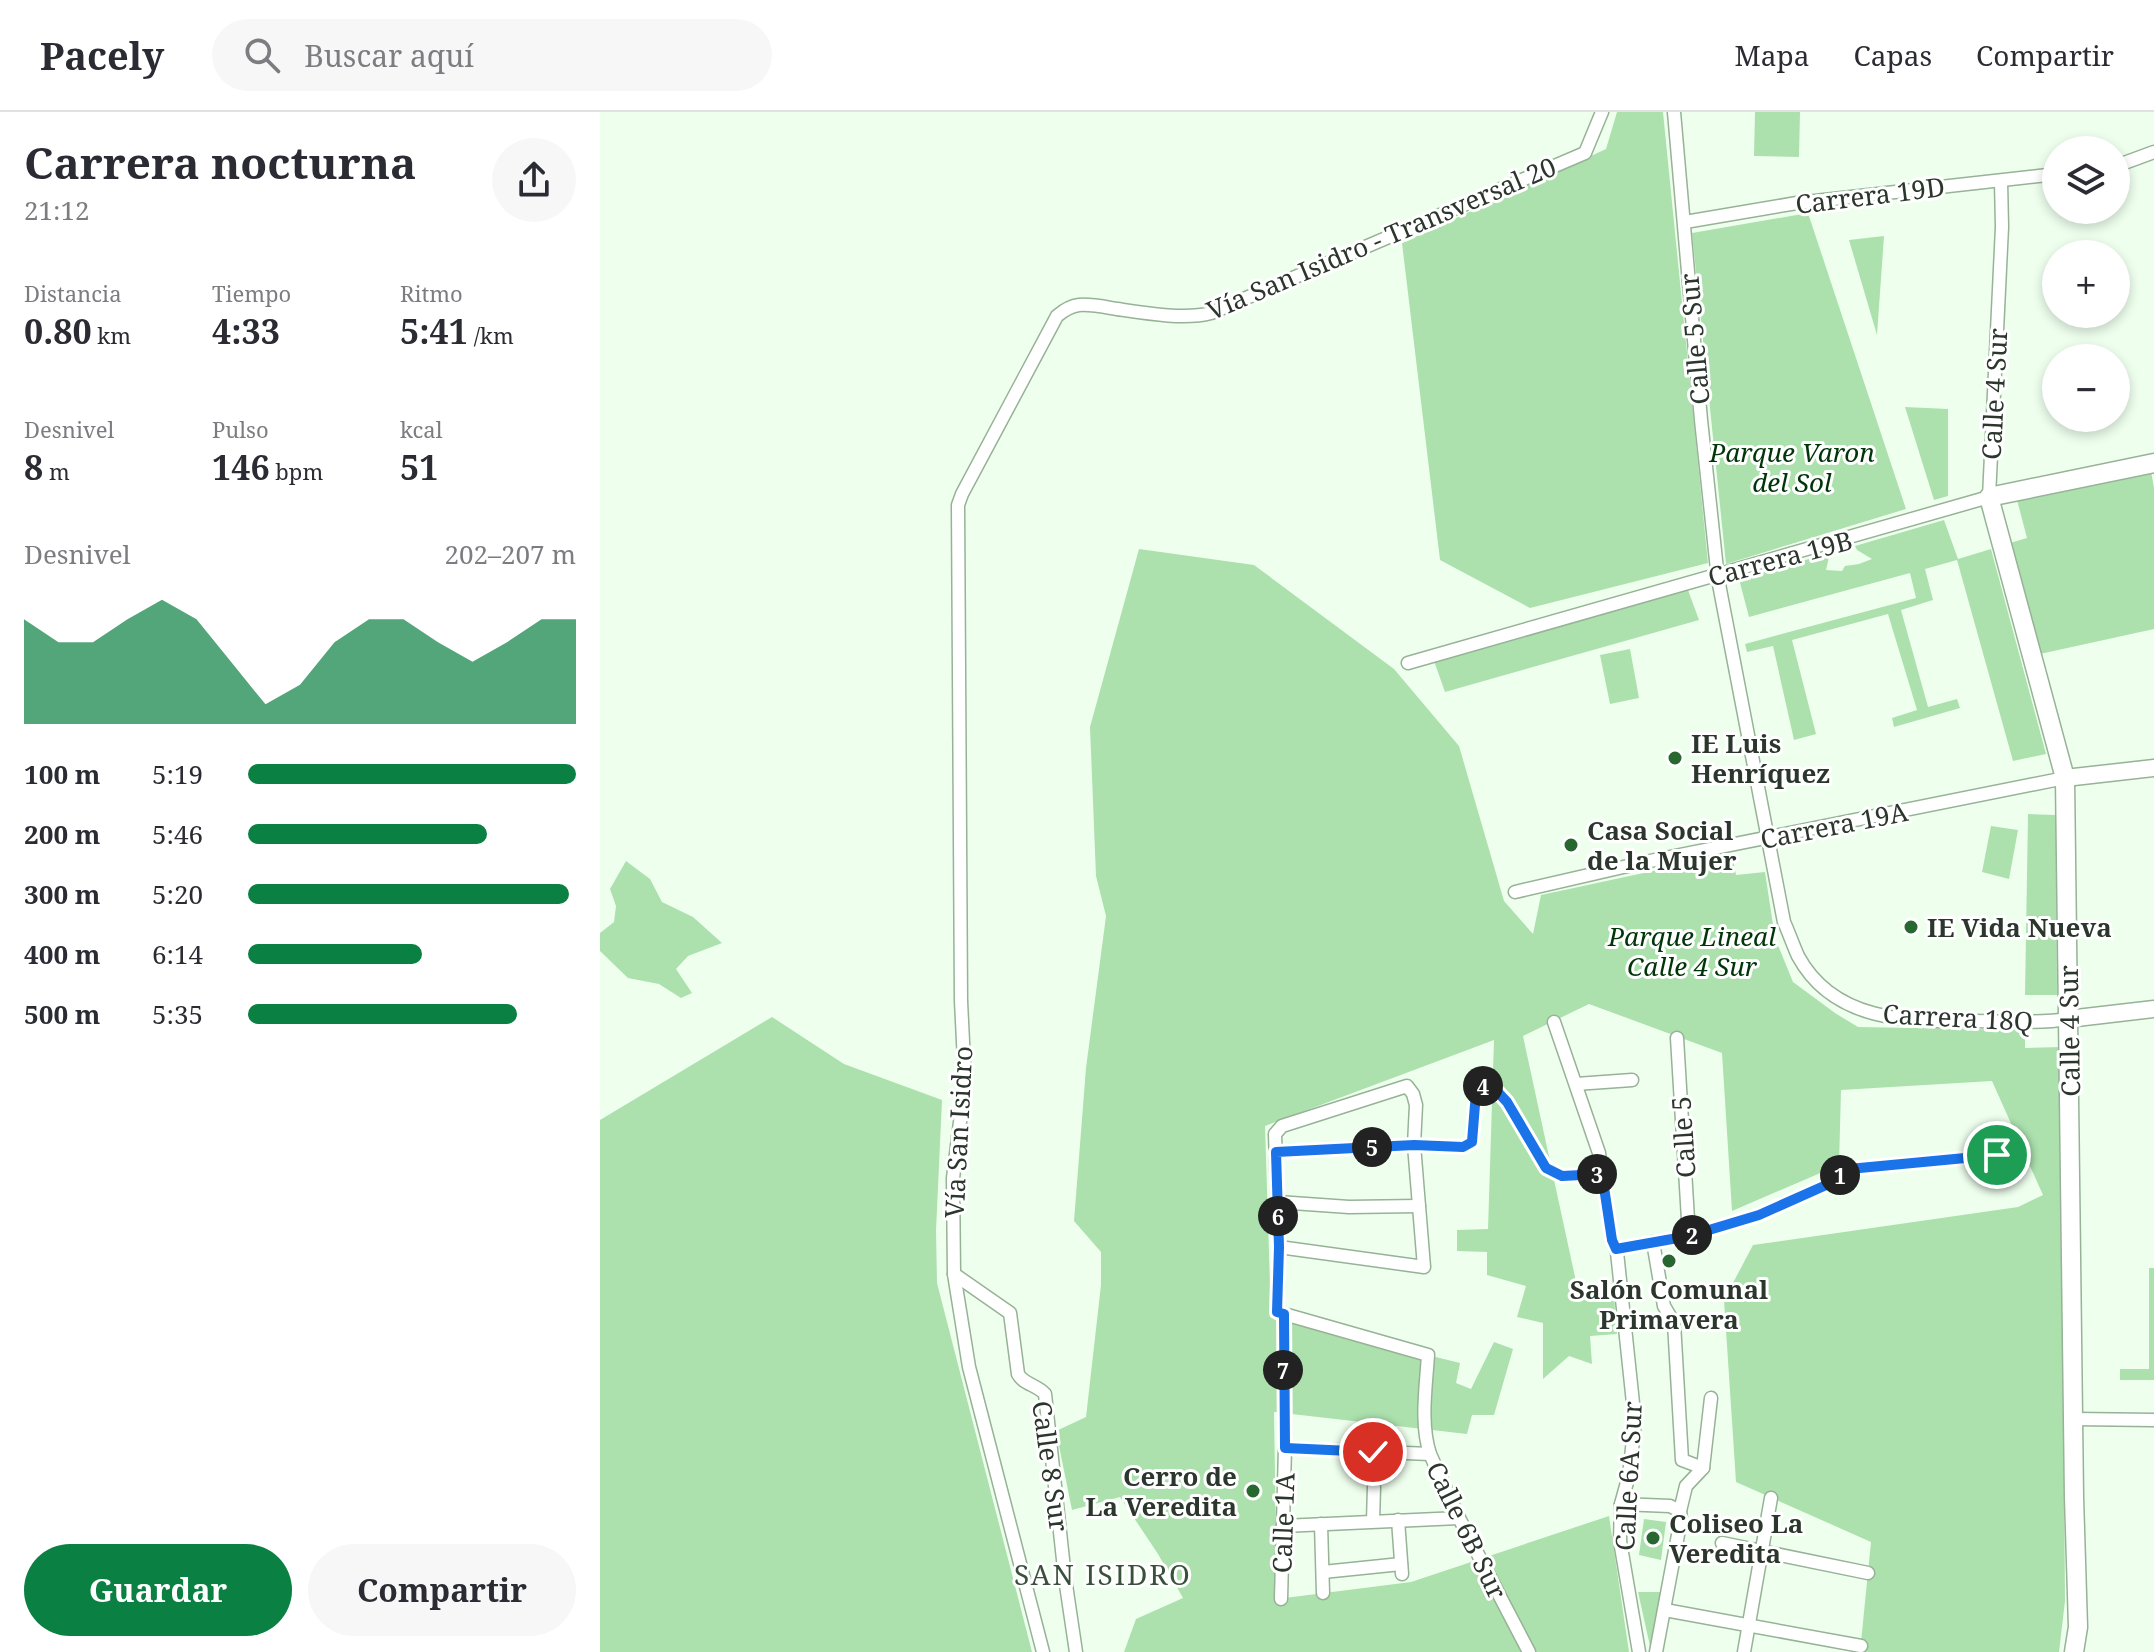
<!DOCTYPE html>
<html lang="es">
<meta charset="utf-8">
<style>
:root{--surface:#fff;--page:#f7f7f7;--text:#2b2b33;--muted:#7c7c81;--line:#e1e1e2;--accent:#0b8043}
body{margin:0;font-family:"Noto Serif",serif;background:var(--page);color:var(--text);height:100vh;display:flex;flex-direction:column;font-size:30px;white-space:nowrap}
*{box-sizing:border-box;margin:0}
p{font-size:26px;color:var(--muted)}
.icon{flex:none;width:44px;height:44px;fill:none;stroke:currentColor;stroke-width:2;stroke-linecap:round;stroke-linejoin:round}
.map{position:relative;flex:1;overflow:hidden}
.panel{display:flex;flex-direction:column;background:var(--surface);width:600px}
.panel>*{flex:none}
.tools{position:absolute;left:1442px;top:24px;display:grid;gap:16px}
.tools a{display:grid;place-items:center;width:88px;height:88px;border-radius:50%;background:var(--surface);box-shadow:0 4px 12px #0003;font-size:40px}
.pin{position:absolute;display:grid;place-items:center;width:68px;height:68px;color:#fff;margin:-34px;border:4px solid #fff;border-radius:50%;box-shadow:0 2px 8px #0007}
.km{position:absolute;width:40px;height:40px;margin:-20px;border-radius:50%;background:#222;color:#fff;font-size:22px;line-height:40px;text-align:center}
.round{display:grid;place-items:center;flex:none;width:84px;height:84px;border-radius:42px;background:var(--page)}
.head{display:flex;align-items:center;justify-content:space-between;height:136px;padding:0 24px}
h1{font-size:44px;font-weight:700;line-height:60px}
.metrics{display:grid;grid-template-columns:repeat(3,1fr);gap:12px;height:136px;padding:8px 24px}
.metrics div{display:grid;align-content:center}
.metrics b{font-size:34px;font-weight:700}
.metrics small{font-size:22px;font-weight:400}
.metrics p{font-size:22px}
.chart{height:224px;padding:16px 24px}
.chart p{display:flex;justify-content:space-between}
.chart svg{width:100%;height:144px;margin-top:8px;fill:var(--accent);opacity:.7}
.action{display:flex;gap:16px;margin-top:auto;padding:16px 24px}
.action a{flex:1;height:92px;border-radius:48px;background:var(--accent);color:#fff;font-size:32px;font-weight:700;line-height:92px;text-align:center}
.action a+a{background:var(--page);color:var(--text)}
ul{padding:0 24px;list-style:none;font-size:26px}
li{display:grid;grid-template-columns:128px 96px 1fr;align-items:center;height:60px}
li i{height:20px;border-radius:10px;background:var(--accent)}
header{display:flex;align-items:center;gap:48px;box-sizing:border-box;height:112px;padding:0 40px;background:var(--surface);border-bottom:2px solid var(--line)}
header strong{font-size:38px}
nav{display:flex;gap:44px;margin-inline-start:auto;font-size:28px}
.search{width:560px;height:72px;background:var(--page);display:flex;align-items:center;gap:20px;box-sizing:border-box;padding:0 28px;border-radius:44px;color:var(--muted);font-size:30px}
main{display:flex;flex:1;min-height:0}
.map>svg:first-child{display:block}
.green{fill:#ace1ae}
.lines{fill:none;stroke-linecap:round;stroke-linejoin:round}
.minor-casing{stroke:#97b297;stroke-width:15}
.tertiary-casing{stroke:#97b297;stroke-width:19}
.secondary-casing{stroke:#97b297;stroke-width:21}
.minor{stroke:#fff;stroke-width:12}
.tertiary{stroke:#fff;stroke-width:16}
.secondary{stroke:#fff;stroke-width:18}
.route-casing{stroke:#fff;stroke-width:16}
.route{stroke:#1a73e8;stroke-width:10}
.poi-dot{fill:#286730;stroke:#fff;stroke-width:3}
.labels{text-anchor:middle;dominant-baseline:central;stroke-width:6;stroke-linejoin:round;paint-order:stroke}
.street-label{font-size:26px;fill:#2b362c;stroke:#fff}
.park-label{font-size:26px;font-style:italic;fill:#003509;stroke:#fff}
.poi-label{font-size:26px;font-weight:bold;fill:#2b362c;stroke:#fff;text-anchor:start}
.neighbourhood-label{font-size:28px;letter-spacing:2px;fill:#39513a;stroke:#fff}
</style>
<header>
<strong>Pacely</strong>
<div class="search"><svg class="icon" aria-label="search" viewBox="0 0 24 24"><circle cx="10" cy="10" r="6"/><path d="M15 15l6 6"/></svg>Buscar aquí</div>
<nav><a>Mapa</a><a>Capas</a><a>Compartir</a></nav>
</header>
<main>
<section class="panel">
<div class="head"><div><h1>Carrera nocturna</h1><p>21:12</p></div><a class="round"><svg class="icon" aria-label="share" viewBox="0 0 24 24"><path d="M12 15V3M7 8l5-5 5 5M5 13v7h14v-7"/></svg></a></div>
<div class="metrics">
<div><p>Distancia</p><b>0.80<small> km</small></b></div>
<div><p>Tiempo</p><b>4:33</b></div>
<div><p>Ritmo</p><b>5:41<small> /km</small></b></div>
</div>
<div class="metrics">
<div><p>Desnivel</p><b>8<small> m</small></b></div>
<div><p>Pulso</p><b>146<small> bpm</small></b></div>
<div><p>kcal</p><b>51</b></div>
</div>
<div class="chart"><p><span>Desnivel</span>202–207 m</p>
<svg viewBox="0 0 160 44" preserveAspectRatio="none"><path d="M0 44V12L10 19L20 19L30 12L40 6L50 12L60 25L70 38L80 32L90 19L100 12L110 12L120 19L130 25L140 19L150 12L160 12V44z"/></svg>
</div>
<ul>
<li><b>100 m</b>5:19<i style="width:100%"></i></li>
<li><b>200 m</b>5:46<i style="width:73%"></i></li>
<li><b>300 m</b>5:20<i style="width:98%"></i></li>
<li><b>400 m</b>6:14<i style="width:53%"></i></li>
<li><b>500 m</b>5:35<i style="width:82%"></i></li>
</ul>
<div class="action"><a>Guardar</a><a>Compartir</a></div>
</section>
<div class="map">
<svg width="1554" height="1540" viewBox="0 0 1554 1540">
<rect width="100%" height="100%" fill="#efe"/>
<g class="green">
<polygon points="1017,0 1063,0 1108,451 930,496 840,448 802,131 1006,37"/>
<polygon points="1155,0 1200,0 1199,45 1154,44"/>
<polygon points="1208,101 1306,397 1126,452 1092,121"/>
<polygon points="1284,124 1277,223 1249,128"/>
<polygon points="1305,295 1348,297 1348,384 1334,388"/>
<polygon points="1551,359 1554,376 1554,517 1440,542 1410,431 1427,426 1417,388"/>
<polygon points="1344,408 1358,447 1391,437 1446,642 1413,649 1357,448 1325,457 1333,488 1301,498 1328,595 1357,587 1360,596 1294,615 1292,606 1317,598 1288,502 1192,528 1216,622 1194,628 1173,534 1147,540 1145,532 1316,486 1310,461 1149,505 1139,467 1230,441 1226,458 1242,459 1245,454 1259,452 1272,447 1257,438 1255,434"/>
<polygon points="539,437 654,453 794,557 859,634 904,789 933,822 941,783 1132,742 1136,763 1165,760 1175,826 1193,870 1235,901 1258,915 1425,918 1425,936 1461,935 1465,1489 1459,1540 1260,1540 1271,1430 1136,1370 1124,1188 1153,1133 1418,1095 1443,1083 1392,969 1241,978 1239,1053 1132,1099 1122,941 989,892 923,924 980,1188 1014,1184 1017,1222 990,1224 992,1252 969,1244 943,1267 943,1211 917,1205 926,1174 887,1163 887,1140 857,1139 857,1118 888,1117 894,928 665,1014 671,1204 860,1251 856,1271 871,1277 894,1230 913,1237 894,1303 872,1303 867,1322 674,1300 677,1487 811,1470 1009,1404 1029,1540 524,1540 536,1507 583,1486 558,1442 520,1385 472,1398 456,1319 486,1305 501,1173 501,1140 474,1109 486,956 506,804 496,764 490,615"/>
<polygon points="1088,478 1099,508 845,580 834,549"/>
<polygon points="1030,537 1039,586 1010,592 1000,543"/>
<polygon points="1428,702 1456,703 1457,883 1425,883"/>
<polygon points="1391,714 1418,718 1409,767 1382,760"/>
<polygon points="26,749 50,767 62,790 93,805 122,831 88,844 76,857 92,881 81,886 59,872 28,866 0,839 0,821 14,810 16,794 10,777"/>
<polygon points="172,905 244,952 342,988 336,1119 337,1171 432,1540 0,1540 0,1008"/>
<polygon points="1549,1156 1554,1156 1554,1268 1520,1268 1520,1257 1549,1257"/>
<polygon points="1044,1407 1066,1410 1061,1448 1039,1443"/>
<polygon points="1038,1480 1061,1480 1050,1534"/>
</g>
<g class="lines">
<g class="minor-casing">
<g id="minor">
<path d="M1074 0 1101 308 1118 467 1184 810C1189 821 1193 833 1198 844 1233 909 1306 910 1371 909 1403 909 1437 912 1468 907"/>
<polyline points="1516,54 1554,40"/>
<polyline points="1085,110 1197,91 1456,62"/>
<polyline points="808,551 1389,385 1402,115 1401,69"/>
<polyline points="915,780 1045,750 1465,666"/>
<polyline points="954,910 999,1041 1012,1128 1017,1140 1035,1310 1029,1363 1021,1392 1020,1429 1039,1540"/>
<polyline points="1077,926 1089,1124"/>
<polyline points="976,972 1032,968"/>
<polyline points="676,1040 814,1033 863,1035 872,1030 876,980 883,974 893,975 907,990 946,1056 962,1064 1002,1062"/>
<polyline points="678,1090 749,1095 819,1094"/>
<polyline points="1053,1130 1064,1194 1074,1211 1082,1348 1103,1356"/>
<path d="M679 1135 824 1155 814 1033 816 993 813 982 807 974 682 1014 675 1022 679 1135 677 1200 828 1243C826 1275 820 1311 830 1342L859 1406 929 1540"/>
<polyline points="1016,1137 1089,1124 1159,1103 1224,1074 1249,1057 1397,1043"/>
<path d="M354 1162 410 1201 418 1262C423 1272 437 1273 445 1282L465 1466 476 1540"/>
<polyline points="1474,1307 1554,1308"/>
<polyline points="685,1336 830,1342"/>
<polyline points="1021,1392 1070,1394 1080,1399"/>
<polyline points="798,1408 802,1462"/>
<polyline points="773,1409 774,1375"/>
<polyline points="721,1412 723,1481"/>
<polyline points="683,1414 859,1406"/>
<polyline points="1122,1431 1268,1461"/>
<polyline points="723,1460 801,1452"/>
<polyline points="681,1487 685,1336 684,1202"/>
<polyline points="1065,1498 1261,1534"/>
<path d="M443 1540 369 1255 354 1162 353 1066 365 970 361 889 358 393 362 382 457 204C464 198 470 194 479 193 491 192 505 195 517 197 544 201 585 208 611 201L985 41 1002 0"/>
<polyline points="1056,1540 1081,1407 1080,1399 1086,1374 1103,1356 1111,1286"/>
<polyline points="1144,1540 1171,1386"/>
</g>
</g>
<g class="tertiary-casing">
<g id="tertiary">
<polyline points="1465,666 1554,656"/>
<polyline points="1468,907 1554,897"/>
</g>
</g>
<g class="secondary-casing">
<polyline id="secondary" points="1474,1540 1478,1515 1474,1385 1465,666 1389,385 1554,351"/>
</g>
<use href="#minor" class="minor"/>
<use href="#tertiary" class="tertiary"/>
<use href="#secondary" class="secondary"/>
</g>
<g class="lines">
<g class="route-casing">
<polyline id="route" points="773,1340 685,1336 684,1202 677,1200 679,1135 676,1040 814,1033 863,1035 872,1030 876,980 883,974 893,975 907,990 946,1056 962,1064 1002,1062 1012,1128 1016,1137 1089,1124 1159,1103 1224,1074 1249,1057 1397,1043"/>
</g>
<use href="#route" class="route"/>
</g>
<g class="poi-dot">
<circle cx="1075" cy="646" r="8"/>
<circle cx="971" cy="733" r="8"/>
<circle cx="1311" cy="815" r="8"/>
<circle cx="1069" cy="1149" r="8"/>
<circle cx="653" cy="1379" r="8"/>
<circle cx="1053" cy="1426" r="8"/>
</g>
<g class="labels">
<g class="street-label">
<text transform="translate(1270 83) rotate(-7)">Carrera 19D</text>
<text transform="translate(781 126) rotate(-23)">Vía San Isidro - Transversal 20</text>
<text transform="translate(1094 227) rotate(-95)">Calle 5 Sur</text>
<text transform="translate(1394 282) rotate(-87)">Calle 4 Sur</text>
<text transform="translate(1180 446) rotate(-15)">Carrera 19B</text>
<text transform="translate(1234 713) rotate(-11)">Carrera 19A</text>
<text transform="translate(1358 905) rotate(3)">Carrera 18Q</text>
<text transform="translate(1469 919) rotate(-91)">Calle 4 Sur</text>
<text transform="translate(358 1020) rotate(-87)">Vía San Isidro</text>
<text transform="translate(1083 1025) rotate(-94)">Calle 5</text>
<text transform="translate(451 1354) rotate(82)">Calle 8 Sur</text>
<text transform="translate(1028 1364) rotate(-87)">Calle 6A Sur</text>
<text transform="translate(683 1411) rotate(-88)">Calle 1A</text>
<text transform="translate(867 1418) rotate(64)">Calle 6B Sur</text>
</g>
<g class="park-label">
<text x="1192" y="340">Parque Varon<tspan x="1192" dy="30">del Sol</tspan></text>
<text x="1092" y="824">Parque Lineal<tspan x="1092" dy="30">Calle 4 Sur</tspan></text>
</g>
<g class="poi-label">
<text x="1091" y="631">IE Luis<tspan x="1091" dy="30">Henríquez</tspan></text>
<text x="987" y="718">Casa Social<tspan x="987" dy="30">de la Mujer</tspan></text>
<text x="1327" y="815">IE Vida Nueva</text>
<text x="1069" y="1177" text-anchor="middle">Salón Comunal<tspan x="1069" dy="30">Primavera</tspan></text>
<text x="637" y="1364" text-anchor="end">Cerro de<tspan x="637" dy="30">La Veredita</tspan></text>
<text x="1069" y="1411">Coliseo La<tspan x="1069" dy="30">Veredita</tspan></text>
</g>
<g class="neighbourhood-label">
<text x="503" y="1462">SAN ISIDRO</text>
</g>
</g>
</svg>
<div class="tools">
<a><svg class="icon" aria-label="layers" viewBox="0 0 24 24"><path d="M12 4l9 5-9 5-9-5zM3 14l9 5 9-5"/></svg></a>
<a>+</a>
<a>−</a>
</div>
<div class="pin" style="left:1397px;top:1043px;background:#1e9e55"><svg class="icon" aria-label="arrive" viewBox="0 0 24 24"><path d="M6 21V4h12l-3 4 3 4H6"/></svg></div>
<div class="pin" style="left:773px;top:1340px;background:#d93025"><svg class="icon" aria-label="check" viewBox="0 0 24 24"><path d="M5 12l5 5 9-10"/></svg></div>
<b class="km" style="left:1240px;top:1063px">1</b>
<b class="km" style="left:1092px;top:1123px">2</b>
<b class="km" style="left:997px;top:1062px">3</b>
<b class="km" style="left:883px;top:974px">4</b>
<b class="km" style="left:772px;top:1035px">5</b>
<b class="km" style="left:678px;top:1104px">6</b>
<b class="km" style="left:683px;top:1258px">7</b>
</div>
</main>
